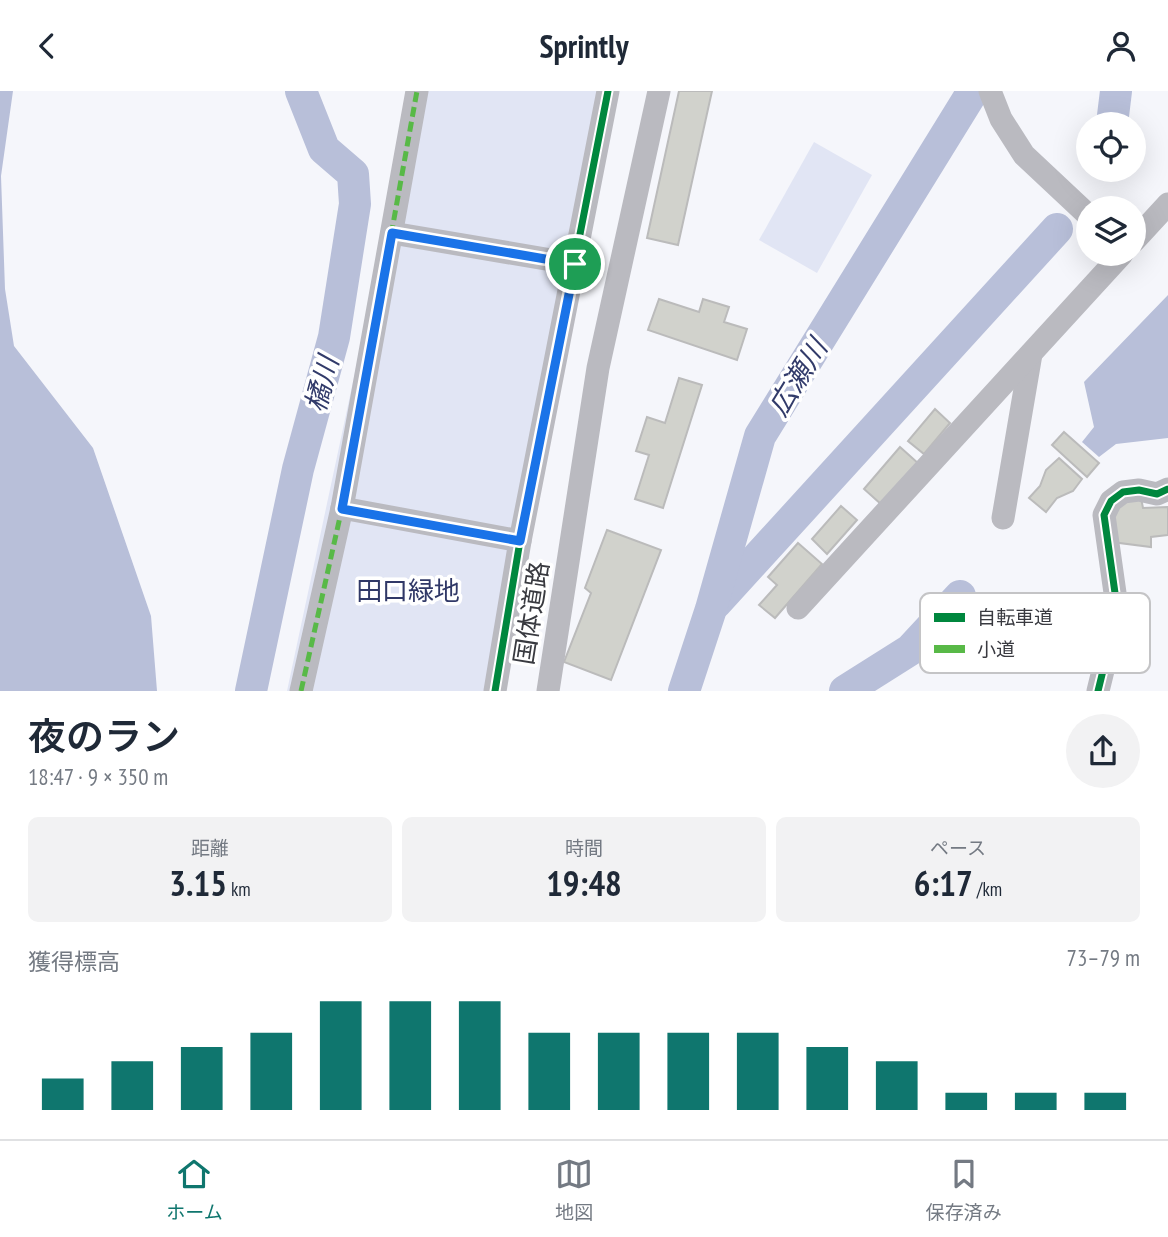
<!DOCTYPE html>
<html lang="ja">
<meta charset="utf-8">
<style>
:root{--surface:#fff;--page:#f2f2f3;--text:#1f2937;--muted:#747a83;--line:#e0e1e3;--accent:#0f766e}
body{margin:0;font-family:"PT Sans Narrow","Noto Sans JP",sans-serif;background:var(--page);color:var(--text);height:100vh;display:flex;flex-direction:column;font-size:26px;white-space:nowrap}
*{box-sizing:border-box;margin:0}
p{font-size:23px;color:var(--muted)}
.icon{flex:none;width:38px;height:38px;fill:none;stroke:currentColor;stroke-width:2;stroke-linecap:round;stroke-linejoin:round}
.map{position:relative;height:600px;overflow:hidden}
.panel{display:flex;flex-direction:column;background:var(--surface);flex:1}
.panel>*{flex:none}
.buttons{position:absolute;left:1076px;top:21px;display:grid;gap:14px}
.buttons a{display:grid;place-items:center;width:70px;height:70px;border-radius:50%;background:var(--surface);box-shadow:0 7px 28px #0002;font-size:35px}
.pin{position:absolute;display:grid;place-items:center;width:60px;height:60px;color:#fff;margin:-30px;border:4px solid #fff;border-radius:50%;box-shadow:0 2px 7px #0007}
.round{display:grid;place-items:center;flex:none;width:74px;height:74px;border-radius:37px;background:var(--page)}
.summary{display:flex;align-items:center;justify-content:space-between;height:119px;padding:0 28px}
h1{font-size:38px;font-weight:600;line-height:52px}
.figures{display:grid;grid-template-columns:repeat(3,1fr);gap:10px;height:119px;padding:7px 28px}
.figures div{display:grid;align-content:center;border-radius:10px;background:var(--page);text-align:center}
.figures b{font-size:35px;font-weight:600}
.figures small{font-size:19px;font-weight:400}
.figures p{font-size:19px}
.chart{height:196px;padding:14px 28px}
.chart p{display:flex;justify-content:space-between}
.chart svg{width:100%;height:126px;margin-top:7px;stroke:var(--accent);stroke-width:6}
header{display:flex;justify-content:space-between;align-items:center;height:91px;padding:0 28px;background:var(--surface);font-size:32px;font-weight:600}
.tab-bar{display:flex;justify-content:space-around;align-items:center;height:98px;border-top:2px solid var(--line);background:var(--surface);font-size:19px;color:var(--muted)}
.tab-bar a{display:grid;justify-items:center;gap:4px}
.tab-bar .selected{color:var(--accent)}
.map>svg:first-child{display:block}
.green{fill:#e1e5f4}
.water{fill:#b8bfd9}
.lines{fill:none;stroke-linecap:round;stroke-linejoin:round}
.river{stroke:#b8bfd9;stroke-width:32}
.building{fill:#d1d2cc;stroke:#bbb;stroke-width:2}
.minor{stroke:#babac0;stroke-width:23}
.quiet{stroke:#58b947;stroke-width:5;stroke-dasharray:10 5;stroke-linecap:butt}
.cycleway-casing{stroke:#fff;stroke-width:11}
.cycleway{stroke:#00873e;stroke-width:7}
.route-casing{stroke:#fff;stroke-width:14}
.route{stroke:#1a73e8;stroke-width:9}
.labels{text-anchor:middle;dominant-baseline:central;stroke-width:7;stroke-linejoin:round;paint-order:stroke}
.park-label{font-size:26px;fill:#303867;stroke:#fff}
.street-label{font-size:26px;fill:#393a40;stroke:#fff}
.water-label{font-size:28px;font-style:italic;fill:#323b6a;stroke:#fff}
.key{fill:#fff;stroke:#c4c4c6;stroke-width:2}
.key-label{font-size:19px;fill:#393a40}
</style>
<header><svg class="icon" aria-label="back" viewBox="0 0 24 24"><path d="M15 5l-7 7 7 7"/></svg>Sprintly<svg class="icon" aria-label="person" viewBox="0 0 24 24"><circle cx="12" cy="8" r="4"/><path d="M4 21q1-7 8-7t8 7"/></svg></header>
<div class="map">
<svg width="1168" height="600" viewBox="0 0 1168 600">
<rect width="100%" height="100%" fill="#f5f6fb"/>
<g class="green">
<polygon points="415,0 598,0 488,600 287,600"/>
<polygon points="814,51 872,84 817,182 759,149"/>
</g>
<g class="water">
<polygon points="0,0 13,0 1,85 5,198 14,255 93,357 151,525 157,600 0,600"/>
<polygon points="1168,204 1168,347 1116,353 1099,366 1082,351 1094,336 1084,291"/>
</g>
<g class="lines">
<g class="river">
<polyline points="1112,33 1116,0"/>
<polyline points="716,512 1057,138"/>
<polyline points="251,600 298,378 334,246 355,113 353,83 324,58 301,0"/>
<polyline points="684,600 711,518 760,345 973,0"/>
<polyline points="845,600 910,559 960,505"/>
</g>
</g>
<g class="building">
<polygon points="679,0 712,0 678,154 647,147"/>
<polygon points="659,208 699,221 703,208 729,216 724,231 747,238 737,269 648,239"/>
<polygon points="679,287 702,294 663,417 635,408 649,364 636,360 647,326 665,332"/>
<polygon points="935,318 950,332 924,363 908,350"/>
<polygon points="1064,341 1099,372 1087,386 1052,354"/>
<polygon points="900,356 919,373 882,414 864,398"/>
<polygon points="1059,367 1082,388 1073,400 1057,407 1046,421 1029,407 1040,395 1046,379"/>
<polygon points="1141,407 1143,417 1168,416 1168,444 1151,446 1151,456 1112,451 1110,423 1121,409"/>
<polygon points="841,415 857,429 827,463 812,448"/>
<polygon points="607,439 661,459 611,589 564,571 591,502 585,497"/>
<polygon points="798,452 822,473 775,527 759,514 777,494 768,486"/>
</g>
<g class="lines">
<g class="minor">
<polyline points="990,0 1001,28 1024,64 1088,124"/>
<polyline points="392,142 575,173"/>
<polyline points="1134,150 1168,113"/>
<polyline points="342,417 520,450"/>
<polyline points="1003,427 1031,263"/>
<polyline points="798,517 1122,163"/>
<polyline points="301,600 342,417 417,0"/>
<polyline points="495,600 520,450 608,0"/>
<polyline points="548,600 598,277 659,0"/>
<polyline points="1098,600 1110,551 1116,509 1104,424 1111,410 1123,401 1139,399 1157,403 1168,398"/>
</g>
<g class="quiet">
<polyline points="392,142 575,173"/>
<polyline points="342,417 520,450"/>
<polyline points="301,600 342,417 417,0"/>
</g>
<g class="cycleway-casing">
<g id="cycleway">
<polyline points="495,600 520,450 608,0"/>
<polyline points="1098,600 1110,551 1116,509 1104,424 1111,410 1123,401 1139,399 1157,403 1168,398"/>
</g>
</g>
<use href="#cycleway" class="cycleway"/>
</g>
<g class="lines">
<g class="route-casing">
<polygon id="route" points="392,142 575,173 520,450 342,418"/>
</g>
<use href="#route" class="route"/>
</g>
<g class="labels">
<g class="park-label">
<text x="408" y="499">田口緑地</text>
</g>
<g class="street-label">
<text transform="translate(531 522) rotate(-81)">国体道路</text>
</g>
<g class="water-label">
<text transform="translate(797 286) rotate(-58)">広瀬川</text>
<text transform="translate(321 293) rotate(-75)">橘川</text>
</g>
</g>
<rect x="920" y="502" width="230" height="80" rx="10" class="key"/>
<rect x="934" y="522" width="31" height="9" fill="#00873e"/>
<rect x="934" y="554" width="31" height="8" fill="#58b947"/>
<g class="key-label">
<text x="977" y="533">自転車道</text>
<text x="977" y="565">小道</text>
</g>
</svg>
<div class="buttons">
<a><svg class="icon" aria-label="locate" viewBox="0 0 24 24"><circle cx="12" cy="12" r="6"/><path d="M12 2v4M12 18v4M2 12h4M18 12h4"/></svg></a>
<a><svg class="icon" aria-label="layers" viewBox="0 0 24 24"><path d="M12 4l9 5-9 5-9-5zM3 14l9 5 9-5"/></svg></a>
</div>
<div class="pin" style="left:575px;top:173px;background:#1e9e55"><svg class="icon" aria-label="arrive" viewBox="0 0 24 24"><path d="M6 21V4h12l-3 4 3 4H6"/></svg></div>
</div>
<section class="panel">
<div class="summary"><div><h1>夜のラン</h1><p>18:47 · 9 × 350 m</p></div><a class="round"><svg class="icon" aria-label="share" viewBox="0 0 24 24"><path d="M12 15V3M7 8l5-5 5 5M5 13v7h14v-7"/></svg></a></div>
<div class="figures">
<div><p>距離</p><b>3.15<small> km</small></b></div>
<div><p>時間</p><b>19:48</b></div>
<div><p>ペース</p><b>6:17<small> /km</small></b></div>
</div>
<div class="chart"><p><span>獲得標高</span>73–79 m</p>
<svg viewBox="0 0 160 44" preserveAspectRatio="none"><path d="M5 44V33M15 44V27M25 44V22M35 44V17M45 44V6M55 44V6M65 44V6M75 44V17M85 44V17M95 44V17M105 44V17M115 44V22M125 44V27M135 44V38M145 44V38M155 44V38"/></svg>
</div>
</section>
<nav class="tab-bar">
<a class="selected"><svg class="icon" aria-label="home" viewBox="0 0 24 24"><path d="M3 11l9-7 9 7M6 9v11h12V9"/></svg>ホーム</a>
<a><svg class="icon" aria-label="map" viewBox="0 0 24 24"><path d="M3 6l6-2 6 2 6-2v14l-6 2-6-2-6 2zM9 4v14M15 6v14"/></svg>地図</a>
<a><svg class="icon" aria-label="saved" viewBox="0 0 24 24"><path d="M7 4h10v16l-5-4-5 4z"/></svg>保存済み</a>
</nav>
